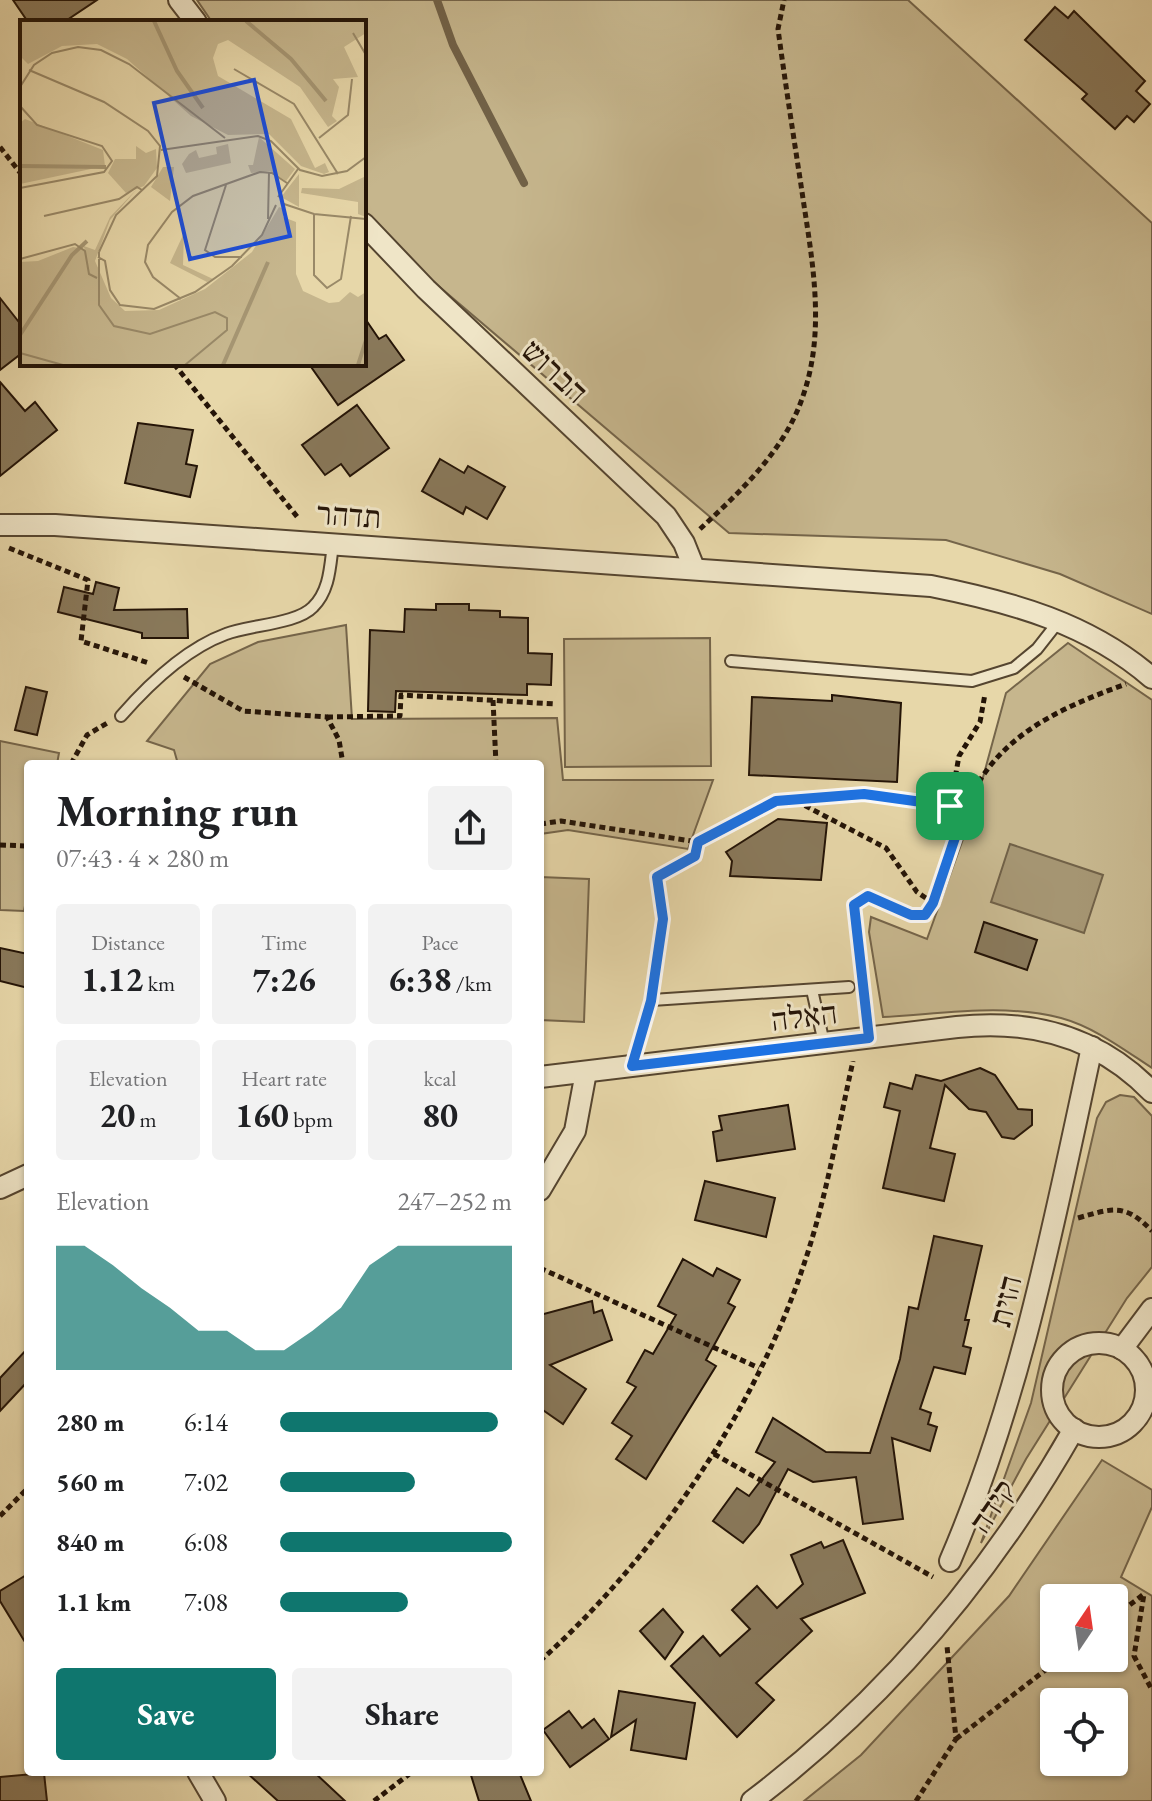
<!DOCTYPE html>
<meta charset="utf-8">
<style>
:root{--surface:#fff;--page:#f2f2f2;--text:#202124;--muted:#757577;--accent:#0f766e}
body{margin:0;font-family:"EB Garamond","Frank Ruhl Libre",serif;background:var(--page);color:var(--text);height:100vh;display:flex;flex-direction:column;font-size:30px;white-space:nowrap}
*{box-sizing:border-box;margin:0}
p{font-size:26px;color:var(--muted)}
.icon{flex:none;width:44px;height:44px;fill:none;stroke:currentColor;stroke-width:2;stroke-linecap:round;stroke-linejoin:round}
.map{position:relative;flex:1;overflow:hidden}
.side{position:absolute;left:24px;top:760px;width:520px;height:1016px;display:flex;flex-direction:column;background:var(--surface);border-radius:8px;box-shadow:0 2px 6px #0004}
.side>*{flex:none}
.needle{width:52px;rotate:13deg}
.fabs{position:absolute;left:1040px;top:1584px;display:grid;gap:16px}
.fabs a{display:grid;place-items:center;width:88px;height:88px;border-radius:8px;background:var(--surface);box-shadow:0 2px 6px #0004;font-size:40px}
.pin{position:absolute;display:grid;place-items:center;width:68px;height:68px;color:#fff;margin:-34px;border-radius:16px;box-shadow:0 4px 12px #0006}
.round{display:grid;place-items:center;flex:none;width:84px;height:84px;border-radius:8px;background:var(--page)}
.overview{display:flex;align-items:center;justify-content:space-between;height:136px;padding:0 32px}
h1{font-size:44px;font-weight:700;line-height:60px}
.metrics{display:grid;grid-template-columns:repeat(3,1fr);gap:12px;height:136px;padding:8px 32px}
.metrics div{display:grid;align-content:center;border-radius:8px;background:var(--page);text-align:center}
.metrics b{font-size:34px;font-weight:700}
.metrics small{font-size:22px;font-weight:400}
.metrics p{font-size:22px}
.chart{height:224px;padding:16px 32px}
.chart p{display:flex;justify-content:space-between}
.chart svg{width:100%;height:144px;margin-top:8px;fill:var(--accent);opacity:.7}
.cta{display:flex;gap:16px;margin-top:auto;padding:16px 32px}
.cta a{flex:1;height:92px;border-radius:8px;background:var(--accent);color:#fff;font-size:32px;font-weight:700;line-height:92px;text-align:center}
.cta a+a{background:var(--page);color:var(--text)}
ul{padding:0 32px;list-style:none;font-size:26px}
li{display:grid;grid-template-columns:128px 96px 1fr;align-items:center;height:60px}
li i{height:20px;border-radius:10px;background:var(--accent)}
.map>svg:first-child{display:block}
.green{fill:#c6b68d;stroke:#75654a;stroke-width:2;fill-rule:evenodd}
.water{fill:#a59572;stroke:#716147;stroke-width:2}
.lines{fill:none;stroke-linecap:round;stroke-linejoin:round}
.stream{stroke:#716147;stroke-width:8}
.building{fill:#89795b;stroke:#241407;stroke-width:2}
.service-casing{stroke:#554530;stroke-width:14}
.minor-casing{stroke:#554530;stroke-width:24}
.path{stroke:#241407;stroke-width:5;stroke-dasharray:6 4;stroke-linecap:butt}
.service{stroke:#efe5c7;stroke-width:10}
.minor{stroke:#efe5c7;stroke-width:20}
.route-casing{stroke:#fff;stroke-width:16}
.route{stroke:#1a73e8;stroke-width:10}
.labels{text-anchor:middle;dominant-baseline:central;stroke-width:6;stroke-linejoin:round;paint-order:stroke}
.street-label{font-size:32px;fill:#241407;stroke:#efe5c7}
.inset-river{fill:none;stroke:#a59572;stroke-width:4}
.inset-road{fill:none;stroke:#998968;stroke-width:2}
.view{fill:#1d4ed8;fill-opacity:0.15;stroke:#1d4ed8;stroke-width:4}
.inset-edge{fill:none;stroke:#241407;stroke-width:4}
</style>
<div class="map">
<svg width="1152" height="1801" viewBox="0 0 1152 1801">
<rect width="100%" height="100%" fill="#e7d7a9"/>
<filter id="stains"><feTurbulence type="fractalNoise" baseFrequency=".0025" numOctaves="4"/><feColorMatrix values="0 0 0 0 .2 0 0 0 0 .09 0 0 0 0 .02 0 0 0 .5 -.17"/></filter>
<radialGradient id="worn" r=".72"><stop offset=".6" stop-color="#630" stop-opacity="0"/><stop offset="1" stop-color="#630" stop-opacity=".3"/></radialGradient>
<g class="green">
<polygon points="197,0 908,0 1152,223 1152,614 1060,574 946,540 729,533 376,233 364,219 364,22 212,22"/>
<polygon points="346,625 352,719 557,718 563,780 713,780 688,849 568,830 540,834 540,764 178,764 174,750 147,741 210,664 258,642"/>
<polygon points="710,638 711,766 565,767 564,639"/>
<path d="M1068 643 1152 700V1068C1123 1049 1094 1027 1061 1018 1005 1003 940 1014 883 1017L869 932 871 917 927 939 976 803 1006 693Z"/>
<polygon points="0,741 59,753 57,764 28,764 28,891 24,911 0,910"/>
<polygon points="540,877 589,879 584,1022 540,1020"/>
<polygon points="1120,1095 1134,1097 1152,1116 1152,1267 1127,1298 1026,1459 981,1543 1031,1403 1097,1118 1106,1102"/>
<path d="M1102 1460 1152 1490V1507L1121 1577 1152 1596V1801H804L861 1755 1009 1596ZM1054 1598H1114V1658H1054ZM1054 1702H1114V1762H1054Z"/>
</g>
<polygon class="water" points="1010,844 1103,875 1084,933 991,902"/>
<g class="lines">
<polyline class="stream" points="437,0 453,45 524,183"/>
</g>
<g class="building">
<polygon points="13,0 97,0 64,22 28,22"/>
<polygon points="1055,7 1068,18 1074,11 1145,81 1136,91 1150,104 1134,122 1127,116 1115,129 1082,99 1087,94 1025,40"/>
<polygon points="0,298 22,326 22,353 0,370"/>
<polygon points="364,317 379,339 386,335 404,360 338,405 309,364 364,364"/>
<polygon points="0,382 25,411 35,402 57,430 0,476"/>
<polygon points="357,405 389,448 350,476 341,464 325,475 302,445"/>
<polygon points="138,423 193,430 186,464 197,466 190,497 125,483"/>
<polygon points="440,459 464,473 468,466 505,487 487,519 466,507 463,514 422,491"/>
<polygon points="96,582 119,588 114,610 187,609 188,638 142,638 142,633 58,612 64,587 93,594"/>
<polygon points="436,604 469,604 469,610 500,611 500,617 528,618 528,653 552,654 551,685 527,684 527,695 396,691 395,712 368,711 370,630 404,632 405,609 436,610"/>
<polygon points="26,687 47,692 37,735 15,730"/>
<polygon points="832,695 901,703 897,782 749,775 752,697 832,701"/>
<polygon points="778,819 827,823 821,880 730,876 732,861 726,852"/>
<polygon points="984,922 1037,940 1027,970 975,952"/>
<polygon points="0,948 28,954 28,988 0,981"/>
<polygon points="980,1068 995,1075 1018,1109 1032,1110 1032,1125 1014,1139 1002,1137 986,1112 969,1109 945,1085 930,1148 955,1154 944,1201 883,1188 900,1111 884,1107 890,1083 912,1089 916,1075 941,1081"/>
<polygon points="788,1105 795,1149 717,1161 713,1132 722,1130 719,1116"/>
<polygon points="705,1181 775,1198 766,1237 695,1220"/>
<polygon points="934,1236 982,1246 965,1320 969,1320 963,1346 971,1348 965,1374 934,1367 920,1409 931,1413 928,1424 937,1427 930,1451 892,1438 903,1519 863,1524 856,1477 813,1482 788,1469 759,1524 743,1543 713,1521 737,1488 749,1496 775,1462 756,1452 773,1418 826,1452 870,1453 900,1359 909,1307 918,1309"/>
<polygon points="683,1259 713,1276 717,1268 740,1280 728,1303 735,1307 706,1360 716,1366 646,1479 616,1459 632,1436 612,1423 636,1387 627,1382 645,1350 653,1354 676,1315 658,1306"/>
<polygon points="592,1301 594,1313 602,1310 612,1340 550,1365 586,1389 563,1424 540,1408 540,1315"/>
<polygon points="28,1348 28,1381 0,1411 0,1378"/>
<polygon points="843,1540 865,1593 801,1619 812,1631 756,1683 774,1700 737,1737 671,1666 703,1636 720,1656 750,1629 732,1610 757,1586 777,1608 803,1584 791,1555 821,1542 824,1548"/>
<polygon points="28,1574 28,1647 0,1601 0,1591"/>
<polygon points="663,1609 683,1632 665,1659 640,1631"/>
<polygon points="619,1691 695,1703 686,1759 631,1750 636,1720 611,1737"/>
<polygon points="569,1711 582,1728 594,1719 609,1739 570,1767 543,1730"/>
<polygon points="246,1772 314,1772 345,1801 278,1801"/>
<polygon points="470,1772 519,1772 531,1801 479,1801"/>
<polygon points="44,1773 47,1801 0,1801 0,1777"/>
</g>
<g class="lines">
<g class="service-casing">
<g id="service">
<polyline points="731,661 972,681 1014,668 1037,649 1059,621"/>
<path d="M121 716C149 684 185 649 226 634 249 625 297 624 313 607 330 590 330 566 333 544"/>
<polyline points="812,990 824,1043"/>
<polyline points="652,1000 849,987"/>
</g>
</g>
<g class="minor-casing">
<g id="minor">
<polyline points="179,0 196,22"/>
<polyline points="364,224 426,289 666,516 684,543 694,568"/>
<path d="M0 525H55L931 586C1011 602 1089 623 1152 678"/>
<path d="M540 1077 957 1027C1031 1019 1099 1037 1152 1092"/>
<polyline points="0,1188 28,1175"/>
<polyline points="540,1190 575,1131 586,1072"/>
<circle cx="1099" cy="1390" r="47"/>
<polyline points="1122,1349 1152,1309"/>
<path d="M950 1561C1021 1396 1054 1222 1092 1047"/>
<polyline points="198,1772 215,1801"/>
<path d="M752 1801C886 1700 991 1575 1074 1429"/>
</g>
</g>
<g class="path">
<polyline points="0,147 22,175"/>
<polyline points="174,364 299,519"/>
<path d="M700 529C741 491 785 450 803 396 827 327 811 255 801 185 793 133 785 81 778 29L784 0"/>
<polyline points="9,548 88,580 81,641 149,663"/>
<polyline points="184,677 243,711 327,717 339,740 343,764"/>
<polyline points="493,700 496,764"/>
<polyline points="327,717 400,716 401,695 555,704"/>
<polyline points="71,764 87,735 109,722"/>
<polyline points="796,801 886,848 917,892 933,903"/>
<polyline points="950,806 959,756 980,722 985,694"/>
<polyline points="540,824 561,821 698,842 776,801 864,794 965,808"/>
<polyline points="0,845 28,846"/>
<path d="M861 973 853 914 860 899 868 896 911 915H926C945 885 951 845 964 812 992 738 1057 709 1126 684"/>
<polyline points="653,984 663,919 657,877 695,856 698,842"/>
<polyline points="863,995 866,1017"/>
<polyline points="637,1045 649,1014"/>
<path d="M1078 1218C1113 1208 1125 1203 1152 1231"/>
<polyline points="540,1268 759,1368"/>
<polyline points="1141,1412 1152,1405"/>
<polyline points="714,1454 933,1577"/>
<polyline points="0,1516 28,1488"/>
<polyline points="1114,1617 1144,1594 1134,1656 1152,1690"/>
<path d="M540 1661C655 1558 757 1408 805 1261 827 1195 838 1128 853 1061"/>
<polyline points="956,1739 1061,1658"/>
<polyline points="374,1801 412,1772"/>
<polyline points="916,1801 956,1739 947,1646"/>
</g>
<use href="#service" class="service"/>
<use href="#minor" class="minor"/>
</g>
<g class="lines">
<g class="route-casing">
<polygon id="route" points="864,794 965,808 933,903 925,915 911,915 868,896 854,905 869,1038 632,1066 651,1001 663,919 657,877 695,856 698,842 776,801"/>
</g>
<use href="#route" class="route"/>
</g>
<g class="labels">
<g class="street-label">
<text transform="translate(555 371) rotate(43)">הברוש</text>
<text transform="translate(349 515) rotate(4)">תדהר</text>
<text transform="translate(804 1016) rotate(-7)">האלה</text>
<text transform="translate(1005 1301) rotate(-76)">הזית</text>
<text transform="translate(992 1506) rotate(-56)">קידה</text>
</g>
</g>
<g transform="translate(20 20)">
<rect width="346" height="346" fill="#e7d7a9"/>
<path d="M0 1H346V13L324 27 338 57 313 59 319 67 312 96 317 101 308 107 280 67 208 20 198 24 193 38 198 56 271 99 295 148 305 143 309 152 304 154 281 146 249 114 208 115 171 96 107 39 77 24 42 26 8 44 0 36ZM5 99 83 130 85 146 0 164V103ZM239 117 275 149 266 161 250 151 231 153 228 145H233ZM208 124 211 143 166 153 162 144 169 134 176 130 179 138 197 134 196 127ZM116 126 126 133 136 129 137 148 124 166 106 173 88 153 95 139H116ZM143 147H154L150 181 131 167ZM279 154V187L261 177ZM346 156V197L338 194V182L281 173 282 168 319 169ZM117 169 90 200 75 241 91 278 105 291 139 290 185 269 232 232 259 187 264 189 263 197 276 202V254L283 271 309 283 319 282 330 272 338 277 346 272V345H0V242L18 241 53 227 65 229 61 225 75 230 90 197ZM164 213 163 245 193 259 187 262 150 243Z" fill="#c6b68d"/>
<path class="inset-river" d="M134 1 157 51 183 88M226 1 271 39 306 81M0 146 86 147M0 315 52 235 67 221M203 345 248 242M338 345 346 320"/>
<path class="inset-road" d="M333 13 346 35M214 49 274 84 318 154M9 50 84 82 128 111 140 126 137 156 96 195 79 232M0 67 14 45 32 33 58 27 81 30 109 44 205 118M0 86 17 105 82 126 92 141 84 152 0 168M299 118 328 95 332 59M141 130 238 116 251 121 280 150 302 156 327 151 346 137M206 165 185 230 195 237H222M258 177 278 149M261 183 294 194 346 199M294 194V255L307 268 321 259 331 196M24 196 99 179 117 167 122 170M248 199 249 152M79 232V285L94 306 130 314 195 292 207 298V310L165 345M78 237 85 241 90 270 100 285 134 289 175 272 212 246 242 215 256 185M0 239 55 224 65 231 69 254 77 258M161 279 133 257 125 242 128 225 152 192 173 176 240 152 252 153 267 163M0 333 43 345"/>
<path class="view" d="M234 60 270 216 170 239 134 83Z"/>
<rect width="346" height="346" class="inset-edge"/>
</g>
<rect width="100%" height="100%" filter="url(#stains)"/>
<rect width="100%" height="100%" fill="url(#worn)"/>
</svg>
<div class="fabs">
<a><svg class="needle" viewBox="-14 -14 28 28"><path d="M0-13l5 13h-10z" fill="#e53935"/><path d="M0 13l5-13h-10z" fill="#757577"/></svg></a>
<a><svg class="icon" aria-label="locate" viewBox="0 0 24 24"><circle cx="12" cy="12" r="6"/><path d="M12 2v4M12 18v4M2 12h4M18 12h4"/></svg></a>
</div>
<div class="pin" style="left:950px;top:806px;background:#1e9e55"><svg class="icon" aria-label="arrive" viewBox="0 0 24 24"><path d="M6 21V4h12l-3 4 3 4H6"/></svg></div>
<section class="side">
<div class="overview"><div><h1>Morning run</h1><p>07:43 · 4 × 280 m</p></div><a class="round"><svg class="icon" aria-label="share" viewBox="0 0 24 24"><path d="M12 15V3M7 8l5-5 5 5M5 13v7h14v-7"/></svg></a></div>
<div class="metrics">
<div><p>Distance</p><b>1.12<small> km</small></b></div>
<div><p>Time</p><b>7:26</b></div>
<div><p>Pace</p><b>6:38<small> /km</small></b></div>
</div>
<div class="metrics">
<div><p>Elevation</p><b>20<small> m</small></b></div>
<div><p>Heart rate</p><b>160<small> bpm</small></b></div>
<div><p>kcal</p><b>80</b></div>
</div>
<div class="chart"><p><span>Elevation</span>247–252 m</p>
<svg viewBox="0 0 160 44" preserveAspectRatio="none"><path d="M0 44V6L10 6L20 12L30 19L40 25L50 32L60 32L70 38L80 38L90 32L100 25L110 12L120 6L130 6L140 6L150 6L160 6V44z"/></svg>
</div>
<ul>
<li><b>280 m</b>6:14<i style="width:94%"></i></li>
<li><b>560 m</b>7:02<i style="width:58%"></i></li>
<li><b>840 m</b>6:08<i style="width:100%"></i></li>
<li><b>1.1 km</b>7:08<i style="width:55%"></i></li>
</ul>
<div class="cta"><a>Save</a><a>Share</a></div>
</section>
</div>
